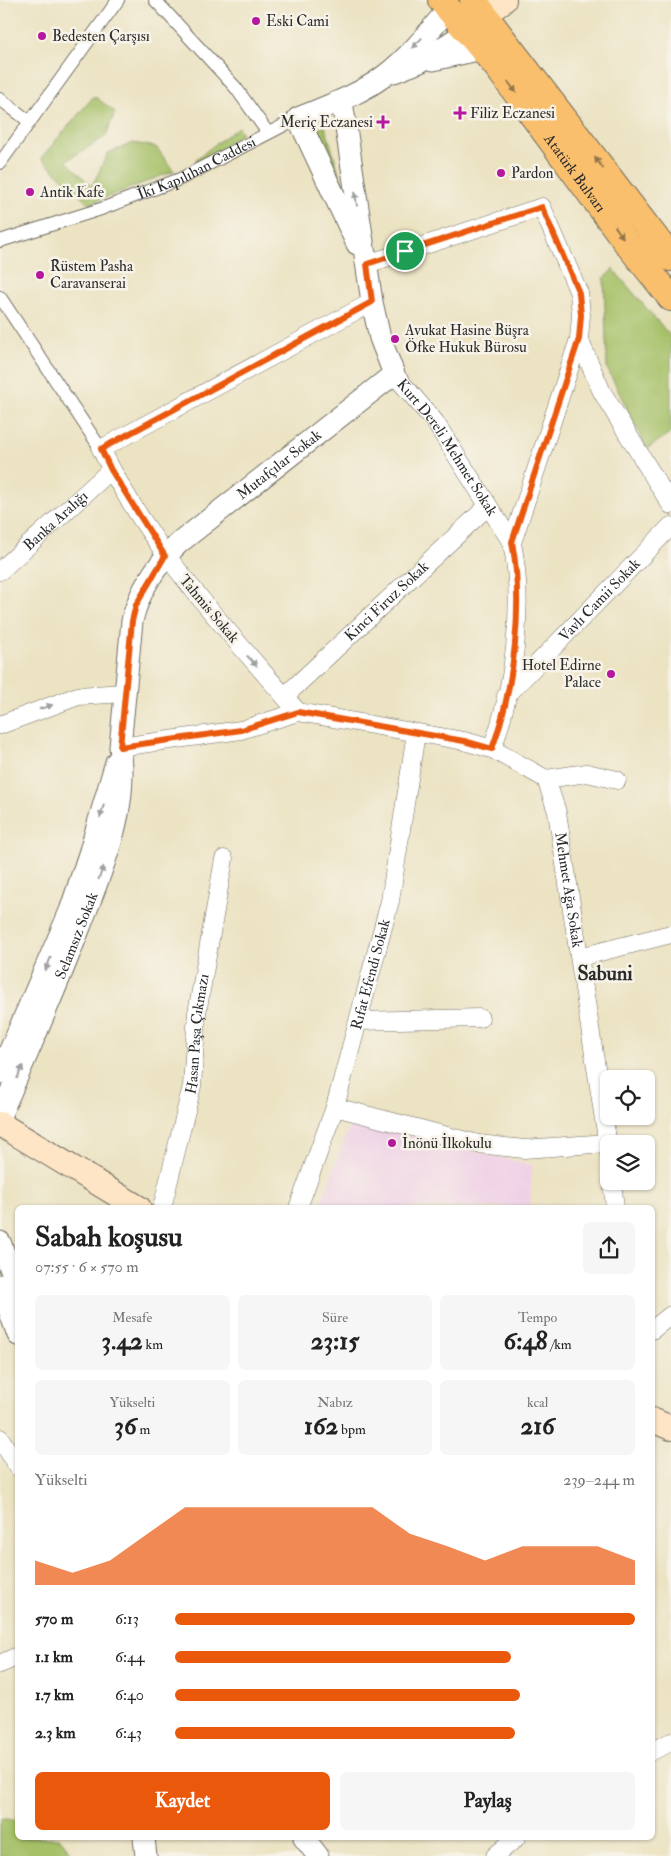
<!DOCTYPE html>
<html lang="tr">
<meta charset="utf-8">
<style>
:root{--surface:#fff;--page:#f6f6f6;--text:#222;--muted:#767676;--accent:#ea580c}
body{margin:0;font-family:"IM FELL Double Pica",serif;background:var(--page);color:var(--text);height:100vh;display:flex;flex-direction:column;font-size:19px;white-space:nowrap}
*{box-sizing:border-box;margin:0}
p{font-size:16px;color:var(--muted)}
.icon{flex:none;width:28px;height:28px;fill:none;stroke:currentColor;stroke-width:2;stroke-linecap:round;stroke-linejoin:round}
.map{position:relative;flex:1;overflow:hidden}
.side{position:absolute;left:15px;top:1205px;width:640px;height:635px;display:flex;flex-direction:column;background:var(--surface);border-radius:8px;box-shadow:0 1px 4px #0004}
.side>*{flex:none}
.fabs{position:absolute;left:600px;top:1070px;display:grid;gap:10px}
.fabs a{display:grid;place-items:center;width:55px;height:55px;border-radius:8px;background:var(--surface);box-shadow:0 1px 4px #0004;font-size:25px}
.pin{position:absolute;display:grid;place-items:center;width:42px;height:42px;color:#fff;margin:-21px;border:2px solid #fff;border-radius:50%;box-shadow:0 1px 5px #0007}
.round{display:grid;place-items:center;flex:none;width:52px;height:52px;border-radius:8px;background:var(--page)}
.head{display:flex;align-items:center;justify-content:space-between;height:85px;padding:0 20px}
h1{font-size:28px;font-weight:700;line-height:38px}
.metrics{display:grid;grid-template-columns:repeat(3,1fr);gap:8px;height:85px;padding:5px 20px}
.metrics div{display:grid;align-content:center;border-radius:8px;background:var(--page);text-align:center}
.metrics b{font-size:25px;font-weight:700}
.metrics small{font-size:14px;font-weight:400}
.metrics p{font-size:14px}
.chart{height:140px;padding:10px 20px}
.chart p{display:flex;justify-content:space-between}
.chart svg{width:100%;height:90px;margin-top:5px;fill:var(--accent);opacity:.7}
.action{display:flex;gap:10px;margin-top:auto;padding:10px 20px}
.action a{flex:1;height:58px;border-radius:8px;background:var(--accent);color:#fff;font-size:20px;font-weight:700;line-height:58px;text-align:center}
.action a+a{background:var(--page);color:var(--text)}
ul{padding:0 20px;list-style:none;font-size:16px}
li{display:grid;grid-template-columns:80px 60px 1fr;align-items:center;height:38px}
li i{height:12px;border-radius:6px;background:var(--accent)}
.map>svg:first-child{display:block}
.built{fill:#efd0e6}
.green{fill:#a5c066;stroke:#687648}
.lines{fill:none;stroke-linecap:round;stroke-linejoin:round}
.pedestrian-casing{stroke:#6f6b60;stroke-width:14}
.minor-casing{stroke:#6f6b60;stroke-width:19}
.tertiary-casing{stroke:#6f6b60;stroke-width:23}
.secondary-casing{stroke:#6f6b60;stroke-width:26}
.primary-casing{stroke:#6f6b60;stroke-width:28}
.pedestrian{stroke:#fff;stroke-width:12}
.minor{stroke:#fff;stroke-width:18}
.tertiary{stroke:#fff;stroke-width:21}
.secondary{stroke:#fde5c5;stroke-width:24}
.primary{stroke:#f9bf6d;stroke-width:26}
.oneway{fill:#a0a0a0}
.oneway2{fill:#92754c}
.route-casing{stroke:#fff;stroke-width:10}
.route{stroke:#ea580c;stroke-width:6}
.poi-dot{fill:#b5179e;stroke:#f7f3e8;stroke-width:2}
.labels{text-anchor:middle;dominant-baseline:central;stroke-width:5;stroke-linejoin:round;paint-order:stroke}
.poi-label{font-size:15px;fill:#2b2b2b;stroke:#f7f3e8;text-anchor:start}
.street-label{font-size:15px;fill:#2b2b2b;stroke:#f7f3e8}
.district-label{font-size:20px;font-weight:bold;fill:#2b2b2b;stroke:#f7f3e8}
</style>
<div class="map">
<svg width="671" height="1856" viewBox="0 0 671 1856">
<rect width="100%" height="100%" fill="#f7f3e8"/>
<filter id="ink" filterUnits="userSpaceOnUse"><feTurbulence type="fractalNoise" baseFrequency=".02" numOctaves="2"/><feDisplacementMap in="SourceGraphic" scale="10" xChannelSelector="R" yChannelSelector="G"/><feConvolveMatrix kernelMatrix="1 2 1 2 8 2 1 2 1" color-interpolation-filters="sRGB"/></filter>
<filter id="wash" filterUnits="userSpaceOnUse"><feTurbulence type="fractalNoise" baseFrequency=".0096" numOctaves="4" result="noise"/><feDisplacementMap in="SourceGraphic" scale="20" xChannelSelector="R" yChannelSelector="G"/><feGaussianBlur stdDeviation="1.12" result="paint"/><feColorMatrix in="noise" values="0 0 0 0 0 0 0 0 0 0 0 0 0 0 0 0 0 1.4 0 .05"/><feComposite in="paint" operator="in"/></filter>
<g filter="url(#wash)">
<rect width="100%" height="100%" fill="#ece3c3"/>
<polygon class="built" points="351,1122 532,1165 530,1207 319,1208"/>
<g class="green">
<polygon points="94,96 115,112 106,136 66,161 92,186 108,153 133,143 156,147 174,171 89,204 41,158"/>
<polygon points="325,126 347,201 315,131"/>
<polygon points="238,127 242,134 199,164 196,159"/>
<polygon points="613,269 671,337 671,432 647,449 607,368 604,278"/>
<polygon points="0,1818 17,1821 18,1838 60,1838 74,1856 0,1856"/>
</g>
</g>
<g filter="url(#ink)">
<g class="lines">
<g class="pedestrian-casing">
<g id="pedestrian">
<polyline points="155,0 236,88 268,133"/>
<polyline points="0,99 30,122"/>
<polyline points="0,163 118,0"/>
<path id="s1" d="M0 241 101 209 180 179 298 118"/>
<polyline points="0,297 101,449"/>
</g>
</g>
<g class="minor-casing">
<g id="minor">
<path d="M367 264 542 207 579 293 581 315 579 339 512 543C525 605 514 689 492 749"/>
<polyline points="579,339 602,392 671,505"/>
<path id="s2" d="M394 374 435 422 512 543"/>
<path id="s3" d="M0 571 111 470"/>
<path id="s4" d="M285 696 488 506"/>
<path id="s5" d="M506 696 671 526"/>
<path d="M298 712C226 629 150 549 101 449L372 302"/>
<polyline points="0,725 78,696 124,693"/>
<path id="s6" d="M120 747 241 730 298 712 464 741 492 749 546 779 557 812 609 1152"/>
<polyline points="546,779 587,773 617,780"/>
<polyline points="580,957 671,934"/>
<polyline points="359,1021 480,1018"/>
<polyline points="335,1107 478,1144 524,1149 608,1143"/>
<polyline points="612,1181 615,1208"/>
<path id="s7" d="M162 1208 192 1086 197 1013 224 859"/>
<path id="s8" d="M298 1208 335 1107 390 901 416 733"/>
<polyline points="652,1330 671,1315"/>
<polyline points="0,1438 18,1467"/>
<polyline points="0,1664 18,1656"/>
<polyline points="652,1751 671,1742"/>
<polyline points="495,1856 516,1838"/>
</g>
</g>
<g class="tertiary-casing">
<g id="tertiary">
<polyline points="433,60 482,49"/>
<polyline points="394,72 420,62 468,31"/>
<path d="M357 244 298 118C327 106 359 95 384 76 408 58 429 32 448 9"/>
<polyline points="0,1073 70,911 90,851 116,762"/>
<path id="s9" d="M0 1116C28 1053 55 991 80 927 102 869 130 810 120 747L132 621C139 591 157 564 179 543L394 374 380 338 372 302 342 101"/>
<polyline points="0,1242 18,1288"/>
<polyline points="0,1285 18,1335"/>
<polyline points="144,1838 146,1856"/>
<polyline points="304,1838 318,1856"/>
</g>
</g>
<g class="secondary-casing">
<g id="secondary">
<polyline points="485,15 504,0"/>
<polyline points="0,1124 139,1208"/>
<polyline points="652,1420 671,1428"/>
</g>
</g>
<g class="primary-casing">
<g id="primary">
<path id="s10" d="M441 0 497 67 626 242 671 298"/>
<polyline points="473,0 671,258"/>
</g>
</g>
<use href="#pedestrian" class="pedestrian"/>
<use href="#minor" class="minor"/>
<use href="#tertiary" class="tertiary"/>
<use href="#secondary" class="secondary"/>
<use href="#primary" class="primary"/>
</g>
<defs><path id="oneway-solid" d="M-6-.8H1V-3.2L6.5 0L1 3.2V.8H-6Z" transform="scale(1.25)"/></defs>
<g class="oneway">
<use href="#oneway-solid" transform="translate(417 43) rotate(134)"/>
<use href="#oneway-solid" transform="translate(356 199) rotate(-98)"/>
<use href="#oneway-solid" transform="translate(252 661) rotate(47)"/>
<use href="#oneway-solid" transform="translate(46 707) rotate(-18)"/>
<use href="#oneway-solid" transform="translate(102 811) rotate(106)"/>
<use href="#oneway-solid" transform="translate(101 873) rotate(-69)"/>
<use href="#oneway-solid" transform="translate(48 964) rotate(113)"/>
<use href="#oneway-solid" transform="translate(20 1072) rotate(-66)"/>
</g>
<g class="oneway2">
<use href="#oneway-solid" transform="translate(512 87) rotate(53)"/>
<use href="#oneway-solid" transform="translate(599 163) rotate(-127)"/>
<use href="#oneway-solid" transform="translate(619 232) rotate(55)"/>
</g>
</g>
<g class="lines" filter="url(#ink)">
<g class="route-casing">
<path id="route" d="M542 207 579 293 581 315 579 339 512 542C524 605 514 689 492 749L464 741 298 712 241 730 120 747 132 621 136 605 165 556 111 470 101 449 372 302 367 264Z"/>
</g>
<use href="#route" class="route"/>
</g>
<g class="poi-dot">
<circle cx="256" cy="21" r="5"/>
<circle cx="42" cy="36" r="5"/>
<path d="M457.5 105.5h5v5h5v5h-5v5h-5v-5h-5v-5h5z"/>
<path d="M380.5 114.5h5v5h5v5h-5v5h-5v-5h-5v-5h5z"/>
<circle cx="501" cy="173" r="5"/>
<circle cx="30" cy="192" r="5"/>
<circle cx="40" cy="275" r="5"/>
<circle cx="395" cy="339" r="5"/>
<circle cx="611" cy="674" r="5"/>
<circle cx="392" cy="1143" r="5"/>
</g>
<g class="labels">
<g class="poi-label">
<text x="266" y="21">Eski Cami</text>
<text x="52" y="36">Bedesten Çarşısı</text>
<text x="470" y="113">Filiz Eczanesi</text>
<text x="373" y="122" text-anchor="end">Meriç Eczanesi</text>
<text x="511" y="173">Pardon</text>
<text x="40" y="192">Antik Kafe</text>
<text x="50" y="266">Rüstem Pasha<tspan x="50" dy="17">Caravanserai</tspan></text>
<text x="405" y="330">Avukat Hasine Büşra<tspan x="405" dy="17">Öfke Hukuk Bürosu</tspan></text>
<text x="601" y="665" text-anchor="end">Hotel Edirne<tspan x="601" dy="17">Palace</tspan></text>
<text x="402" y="1143">İnönü İlkokulu</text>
</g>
<g class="street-label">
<text stroke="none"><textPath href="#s1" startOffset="210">İki Kapılıhan Caddesi</textPath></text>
<text stroke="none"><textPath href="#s10" startOffset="219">Atatürk Bulvarı</textPath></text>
<text stroke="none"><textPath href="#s2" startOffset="91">Kurt Dereli Mehmet Sokak</textPath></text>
<text stroke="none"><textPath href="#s9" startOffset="738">Mutafçılar Sokak</textPath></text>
<text stroke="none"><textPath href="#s3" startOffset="75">Banka Aralığı</textPath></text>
<text stroke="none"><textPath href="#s4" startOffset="139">Kinci Firuz Sokak</textPath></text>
<text stroke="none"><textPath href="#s5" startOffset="134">Vavlı Camii Sokak</textPath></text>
<text transform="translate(209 609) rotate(50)">Tahmis Sokak</text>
<text stroke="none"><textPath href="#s6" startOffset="555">Mehmet Ağa Sokak</textPath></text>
<text stroke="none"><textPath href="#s9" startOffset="196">Selamsız Sokak</textPath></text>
<text stroke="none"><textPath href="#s8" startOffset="245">Rıfat Efendi Sokak</textPath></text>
<text stroke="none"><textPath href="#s7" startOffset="178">Hasan Paşa Çıkmazı</textPath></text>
</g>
<g class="district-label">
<text x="605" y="973">Sabuni</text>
</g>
</g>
</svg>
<div class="fabs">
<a><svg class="icon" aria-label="locate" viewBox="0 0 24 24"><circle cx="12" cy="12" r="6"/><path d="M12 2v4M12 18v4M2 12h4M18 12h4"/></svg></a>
<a><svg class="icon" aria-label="layers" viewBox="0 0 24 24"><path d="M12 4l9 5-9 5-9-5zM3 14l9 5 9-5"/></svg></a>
</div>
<div class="pin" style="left:405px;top:251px;background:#1e9e55"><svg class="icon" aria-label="arrive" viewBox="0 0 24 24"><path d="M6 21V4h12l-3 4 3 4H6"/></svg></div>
<section class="side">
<div class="head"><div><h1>Sabah koşusu</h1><p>07:55 · 6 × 570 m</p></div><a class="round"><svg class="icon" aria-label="share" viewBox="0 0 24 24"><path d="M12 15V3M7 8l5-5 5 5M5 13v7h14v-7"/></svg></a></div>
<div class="metrics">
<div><p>Mesafe</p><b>3.42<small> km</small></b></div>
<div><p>Süre</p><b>23:15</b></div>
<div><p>Tempo</p><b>6:48<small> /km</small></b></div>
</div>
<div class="metrics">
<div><p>Yükselti</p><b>36<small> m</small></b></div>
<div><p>Nabız</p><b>162<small> bpm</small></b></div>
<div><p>kcal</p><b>216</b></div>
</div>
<div class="chart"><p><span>Yükselti</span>239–244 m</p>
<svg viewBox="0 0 160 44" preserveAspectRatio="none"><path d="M0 44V32L10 38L20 32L30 19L40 6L50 6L60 6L70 6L80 6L90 6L100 19L110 25L120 32L130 25L140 25L150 25L160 32V44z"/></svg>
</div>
<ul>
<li><b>570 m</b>6:13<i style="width:100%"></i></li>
<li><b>1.1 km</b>6:44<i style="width:73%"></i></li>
<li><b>1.7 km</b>6:40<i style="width:75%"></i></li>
<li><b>2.3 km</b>6:43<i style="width:74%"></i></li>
</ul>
<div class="action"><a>Kaydet</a><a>Paylaş</a></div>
</section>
</div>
